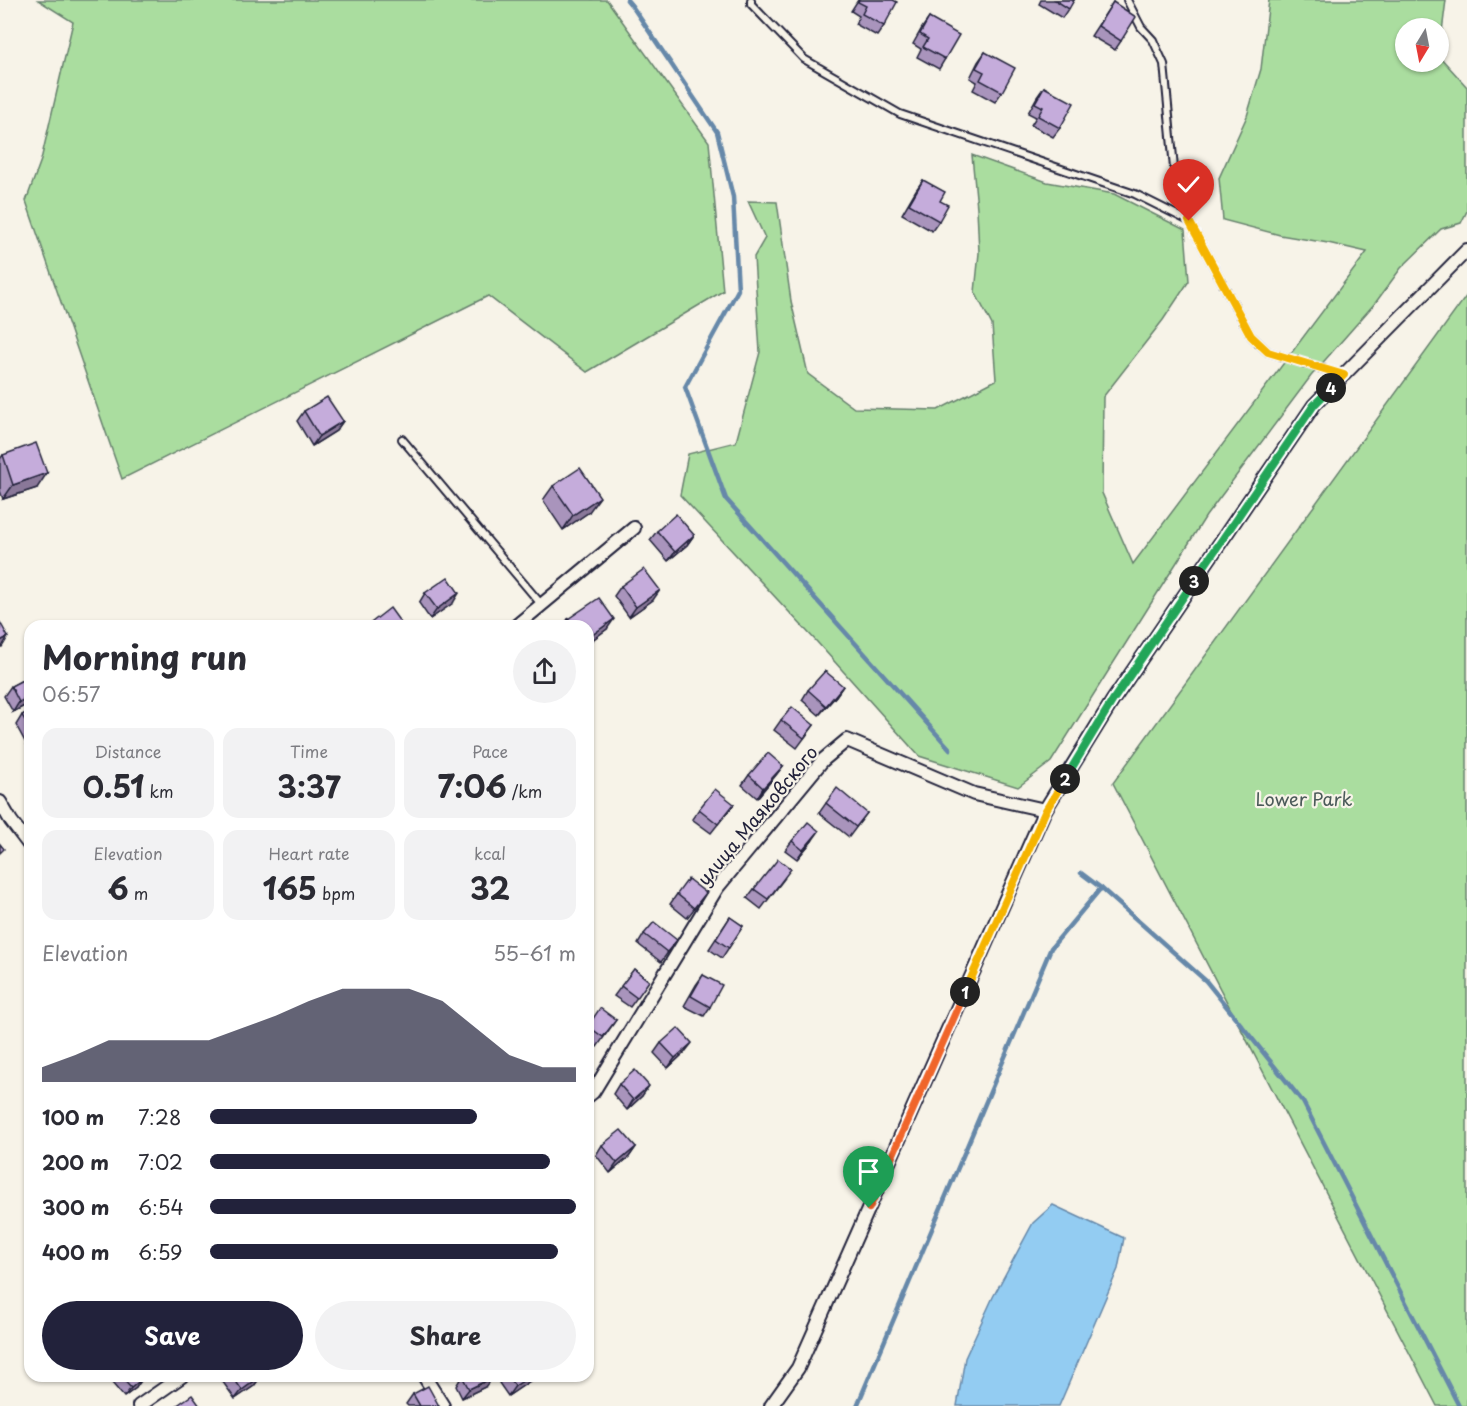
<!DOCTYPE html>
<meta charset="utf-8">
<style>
:root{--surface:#fff;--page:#f2f2f3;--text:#2b2b33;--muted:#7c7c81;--accent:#22223b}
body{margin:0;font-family:"Playpen Sans",sans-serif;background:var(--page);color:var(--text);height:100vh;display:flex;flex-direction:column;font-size:22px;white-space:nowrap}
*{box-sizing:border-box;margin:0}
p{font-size:20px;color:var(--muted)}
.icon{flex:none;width:33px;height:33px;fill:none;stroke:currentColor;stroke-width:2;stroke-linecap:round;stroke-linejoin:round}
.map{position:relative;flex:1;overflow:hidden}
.drawer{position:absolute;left:24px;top:620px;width:570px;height:762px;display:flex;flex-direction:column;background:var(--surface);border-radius:18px;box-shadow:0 2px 4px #0004}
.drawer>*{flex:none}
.needle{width:39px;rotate:190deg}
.buttons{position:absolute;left:1395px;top:18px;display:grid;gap:12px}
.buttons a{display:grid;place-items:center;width:54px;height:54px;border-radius:50%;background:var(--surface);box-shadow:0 2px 4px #0004;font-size:30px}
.pin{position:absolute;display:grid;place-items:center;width:51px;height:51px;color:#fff;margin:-62px -26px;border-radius:50% 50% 50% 0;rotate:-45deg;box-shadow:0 0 6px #0007}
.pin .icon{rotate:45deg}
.km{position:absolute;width:30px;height:30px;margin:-15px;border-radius:50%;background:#222;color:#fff;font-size:16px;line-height:30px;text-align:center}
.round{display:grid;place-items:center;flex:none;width:63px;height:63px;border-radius:32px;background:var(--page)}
.head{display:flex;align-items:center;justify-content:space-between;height:102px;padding:0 18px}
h1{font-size:33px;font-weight:700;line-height:45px}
.stats{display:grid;grid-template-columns:repeat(3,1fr);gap:9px;height:102px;padding:6px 18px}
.stats div{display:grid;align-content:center;border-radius:15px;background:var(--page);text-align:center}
.stats b{font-size:30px;font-weight:700}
.stats small{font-size:16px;font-weight:400}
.stats p{font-size:16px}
.chart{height:168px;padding:12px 18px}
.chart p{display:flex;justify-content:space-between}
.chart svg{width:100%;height:108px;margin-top:6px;fill:var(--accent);opacity:.7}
.button{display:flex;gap:12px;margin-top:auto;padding:12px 18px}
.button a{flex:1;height:69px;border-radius:36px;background:var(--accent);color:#fff;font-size:24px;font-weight:700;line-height:69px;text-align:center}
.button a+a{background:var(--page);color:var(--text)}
ul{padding:0 18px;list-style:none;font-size:20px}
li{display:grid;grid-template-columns:96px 72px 1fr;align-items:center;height:45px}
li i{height:15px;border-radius:8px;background:var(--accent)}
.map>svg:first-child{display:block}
.green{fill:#aadd9f;stroke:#66806d;stroke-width:1.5}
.water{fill:#93ccf2;stroke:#6688a9;stroke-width:1.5}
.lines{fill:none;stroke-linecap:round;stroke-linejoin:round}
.stream{stroke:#6688a9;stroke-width:4.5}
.lane-casing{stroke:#22223b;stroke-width:10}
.street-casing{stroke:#22223b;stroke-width:16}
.lane{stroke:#f7f3e8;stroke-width:6}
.street{stroke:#f7f3e8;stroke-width:12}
.wall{fill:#a994bc;stroke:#22223b;stroke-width:1.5}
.shaded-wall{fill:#8a7899;stroke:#22223b;stroke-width:1.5}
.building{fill:#c5acdb;stroke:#22223b;stroke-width:1.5}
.split-1-casing{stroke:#fff;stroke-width:12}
.split-2-casing{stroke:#fff;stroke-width:12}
.split-3-casing{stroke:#fff;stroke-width:12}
.split-4-casing{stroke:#fff;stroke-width:12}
.split-5-casing{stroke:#fff;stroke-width:12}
.split-1{stroke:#f0652b;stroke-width:8}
.split-2{stroke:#f5b400;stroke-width:8}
.split-3{stroke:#22a559;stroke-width:8}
.split-4{stroke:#22a559;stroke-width:8}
.split-5{stroke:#f5b400;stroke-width:8}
.labels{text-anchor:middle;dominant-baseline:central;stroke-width:4.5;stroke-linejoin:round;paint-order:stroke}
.park-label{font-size:18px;fill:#4b5a59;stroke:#f7f3e8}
.street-label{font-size:18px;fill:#22223b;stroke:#f7f3e8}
</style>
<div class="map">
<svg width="1467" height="1406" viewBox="0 0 1467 1406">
<rect width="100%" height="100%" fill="#f7f3e8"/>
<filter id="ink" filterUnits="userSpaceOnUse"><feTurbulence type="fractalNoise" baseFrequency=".0167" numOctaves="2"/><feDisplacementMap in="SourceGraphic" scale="12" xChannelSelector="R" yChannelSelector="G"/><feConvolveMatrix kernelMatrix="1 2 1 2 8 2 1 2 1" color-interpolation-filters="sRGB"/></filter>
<g filter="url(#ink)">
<g class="green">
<polygon points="38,0 607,0 709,142 723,291 587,372 488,296 122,479 26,201 41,160 73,22"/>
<polygon points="1269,0 1446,0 1439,55 1438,28 1406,28 1406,62 1438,62 1439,56 1467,87 1467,211 1461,223 1441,229 1401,268 1376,302 1311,376 1206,516 1051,762 1018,787 919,756 817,642 680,495 688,454 736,442 760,352 754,257 765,238 748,201 777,202 791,301 808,374 854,408 938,410 996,380 992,325 975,292 979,253 977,208 972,155 1047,182 1114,194 1185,230 1189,281 1163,320 1103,397 1102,493 1133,564 1367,252 1328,243 1280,235 1223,220 1219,178 1247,116 1261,69"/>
<polygon points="1467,295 1467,1406 1437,1406 1113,783"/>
</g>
<polygon class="water" points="1053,1205 1124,1238 1118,1269 1059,1406 957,1406 965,1358 993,1297 1033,1223"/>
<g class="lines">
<g class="stream">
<polyline points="627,0 632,6 717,132 733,197 738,290 685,387 726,499 950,749"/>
<polyline points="1081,873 1101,888 1206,981 1303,1102 1459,1406"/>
<polyline points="857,1406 1051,948 1101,888"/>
</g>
<g class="lane-casing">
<g id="lane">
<polyline points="751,0 751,4 804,59 900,114 1135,194 1189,221 1251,336 1268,352 1343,375"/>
<polyline points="1127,0 1141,27 1153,40 1164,64 1174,168 1189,221"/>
<polyline points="402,439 541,604"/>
</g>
</g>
<g class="street-casing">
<g id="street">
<polyline points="516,626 634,528"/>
<polyline points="0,802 11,821 30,846"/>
<polyline points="588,1096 593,1092 717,888 823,760 847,740 974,794 1045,810"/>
<polyline points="424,1376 443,1406"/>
<polyline points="139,1406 182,1376"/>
<polyline points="771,1406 798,1368 1045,810 1113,700 1314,405 1467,250"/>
</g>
</g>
<use href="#lane" class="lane"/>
<use href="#street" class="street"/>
</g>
<g class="wall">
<polygon points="858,0 893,0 884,26 877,36 855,24 859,16 851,11"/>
<polygon points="1041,0 1074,0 1062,18 1039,4"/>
<polygon points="1113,2 1121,41 1115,50 1091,36"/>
<polygon points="929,18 945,59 939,69 917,57 921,49 913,44 922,28"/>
<polygon points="985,52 1002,92 995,102 973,90 977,82 970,78 978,62"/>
<polygon points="1044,87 1060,128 1053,137 1031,125 1036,117 1028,113 1037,97"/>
<polygon points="923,180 940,201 939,221 932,231 902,214 916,190"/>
<polygon points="304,411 343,421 336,431 312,446 297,421"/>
<polygon points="3,455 37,488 3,499 0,491 0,459"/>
<polygon points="553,486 589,512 563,530 543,500"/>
<polygon points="657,531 694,535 687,545 668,561 650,540"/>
<polygon points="621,586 653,600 629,617 614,596"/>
<polygon points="425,593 453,603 430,619 419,603"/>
<polygon points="568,619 607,629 588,643 588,626 563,626"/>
<polygon points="30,676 30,703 13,712 4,696 11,686"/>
<polygon points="843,686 836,696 819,715 802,700 808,690"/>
<polygon points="30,711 30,749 29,749 16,725 22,715"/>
<polygon points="781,720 814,725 797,748 774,730"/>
<polygon points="783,766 776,775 757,798 742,785 749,775"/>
<polygon points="826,803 867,813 849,837 819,813"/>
<polygon points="734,804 711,833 692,819 699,809"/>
<polygon points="792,841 812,841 797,859 785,850"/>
<polygon points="784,879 761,909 747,898 754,889"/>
<polygon points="706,893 687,918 670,904 677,894"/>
<polygon points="730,917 743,926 722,958 709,949"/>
<polygon points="644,934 677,940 661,962 638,944"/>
<polygon points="634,969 649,981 630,1007 614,996"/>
<polygon points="703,975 710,1007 704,1016 684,1006 696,985"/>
<polygon points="616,1020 597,1047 588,1041 588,1025"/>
<polygon points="661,1043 685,1052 668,1068 654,1053"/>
<polygon points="619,1084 642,1096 627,1110 613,1094"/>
<polygon points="602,1145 636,1147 629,1157 610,1173 596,1155"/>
<polygon points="106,1376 141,1376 136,1388 124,1397"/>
<polygon points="222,1376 261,1376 254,1386 235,1399 220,1378"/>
<polygon points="462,1376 485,1387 462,1398 456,1386"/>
<polygon points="504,1376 534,1376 530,1381 508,1396 499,1383"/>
<polygon points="413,1394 439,1406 408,1406 406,1404"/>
</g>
<g class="shaded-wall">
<polygon points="343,421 336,431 312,446 319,436"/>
<polygon points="47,473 37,488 3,499 13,485"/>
<polygon points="600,497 589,512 563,530 573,515"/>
<polygon points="694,535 687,545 668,561 675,552"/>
<polygon points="660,590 653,600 629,617 636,607"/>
<polygon points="459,593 453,603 430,619 437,609"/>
<polygon points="614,619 607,629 588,643 588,638"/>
<polygon points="8,637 2,647 0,647 0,641"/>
<polygon points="843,686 836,696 819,715 826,706"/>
<polygon points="30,697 30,703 13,712 19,702"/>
<polygon points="783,766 776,775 757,798 763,788"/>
<polygon points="819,831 812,841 797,859 803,850"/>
<polygon points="692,1043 685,1052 668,1068 675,1058"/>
<polygon points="649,1086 642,1096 627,1110 633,1100"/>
<polygon points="636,1147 629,1157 610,1173 617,1163"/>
<polygon points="261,1376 254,1386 235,1399 242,1390"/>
<polygon points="530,1376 534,1376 530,1381 508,1396 515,1386"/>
<polygon points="143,1378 136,1388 124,1397 131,1388"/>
<polygon points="492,1378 485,1387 462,1398 469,1389"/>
</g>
<g class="building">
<polygon points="859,0 893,0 897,2 884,26 862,14 866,6 858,2"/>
<polygon points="1055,0 1074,0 1069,9"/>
<polygon points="1113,2 1136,17 1121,41 1098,26"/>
<polygon points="929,18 959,35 945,59 923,47 928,39 920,34"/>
<polygon points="985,52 1015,68 1002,92 980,80 984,72 976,68"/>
<polygon points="1044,87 1074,103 1060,128 1038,116 1043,107 1035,103"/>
<polygon points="923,180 945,192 940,201 948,205 939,221 909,204"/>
<polygon points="327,397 343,421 319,436 304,411"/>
<polygon points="36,443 47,473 13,485 3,455"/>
<polygon points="580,468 600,497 573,515 553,486"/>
<polygon points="676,514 694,535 675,552 657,531"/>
<polygon points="644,569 660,590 636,607 621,586"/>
<polygon points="448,577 459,593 437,609 425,593"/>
<polygon points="599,598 614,619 588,638 588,626 572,626 568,619"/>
<polygon points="390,608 403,626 367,626"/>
<polygon points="0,622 8,637 0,641"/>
<polygon points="825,671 843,686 826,706 808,690"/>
<polygon points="30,676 30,697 19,702 11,686"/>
<polygon points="792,707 814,725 804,738 781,720"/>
<polygon points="30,711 30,729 22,715"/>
<polygon points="768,753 783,766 763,788 749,775"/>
<polygon points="837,788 867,813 856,827 826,803"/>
<polygon points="715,789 734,804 718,824 699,809"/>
<polygon points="808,822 819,831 803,850 792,841"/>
<polygon points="0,844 4,849 0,853"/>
<polygon points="778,859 791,869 768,899 754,889"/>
<polygon points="688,879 706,893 694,908 677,894"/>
<polygon points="730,917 743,926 729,948 716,939"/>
<polygon points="654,922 677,940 667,952 644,934"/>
<polygon points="634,969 649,981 637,998 621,986"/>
<polygon points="703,975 722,985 710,1007 691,996"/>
<polygon points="600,1008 616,1020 603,1037 588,1026"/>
<polygon points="678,1028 692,1043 675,1058 661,1043"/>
<polygon points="635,1070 649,1086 633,1100 619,1084"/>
<polygon points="621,1130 636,1147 617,1163 602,1145"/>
<polygon points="120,1376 141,1376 143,1378 131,1388"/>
<polygon points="232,1376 261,1376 242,1390"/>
<polygon points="462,1376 491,1376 492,1378 469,1389"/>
<polygon points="507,1376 530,1376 515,1386"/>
<polygon points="428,1386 439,1406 420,1406 413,1394"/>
<polygon points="192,1395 200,1406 176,1406"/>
</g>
</g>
<g class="lines" filter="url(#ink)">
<g class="split-1-casing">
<polyline id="split-1" points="869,1208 965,992"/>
</g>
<g class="split-2-casing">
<polyline id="split-2" points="965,992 1046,810 1065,779"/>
</g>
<g class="split-3-casing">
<polyline id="split-3" points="1065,779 1113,700 1194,581"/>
</g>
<g class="split-4-casing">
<polyline id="split-4" points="1194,581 1314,405 1331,388"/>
</g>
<g class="split-5-casing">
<polyline id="split-5" points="1189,221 1251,336 1268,352 1344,375 1331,388"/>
</g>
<use href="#split-1" class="split-1"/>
<use href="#split-2" class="split-2"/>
<use href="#split-3" class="split-3"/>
<use href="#split-4" class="split-4"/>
<use href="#split-5" class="split-5"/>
</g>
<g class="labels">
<g class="park-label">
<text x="1304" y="798">Lower Park</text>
</g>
<g class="street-label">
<text transform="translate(757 815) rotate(-50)">улица Маяковского</text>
</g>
</g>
</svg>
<div class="buttons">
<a><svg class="needle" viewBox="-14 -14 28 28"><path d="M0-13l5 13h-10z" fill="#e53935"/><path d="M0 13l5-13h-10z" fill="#7c7c81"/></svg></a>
</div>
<div class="pin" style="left:869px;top:1208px;background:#1e9e55"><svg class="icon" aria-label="arrive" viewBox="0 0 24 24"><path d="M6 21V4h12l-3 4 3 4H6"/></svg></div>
<div class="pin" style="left:1189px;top:221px;background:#d93025"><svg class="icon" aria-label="check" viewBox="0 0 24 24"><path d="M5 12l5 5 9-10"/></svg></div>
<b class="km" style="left:965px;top:992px">1</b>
<b class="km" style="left:1065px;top:779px">2</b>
<b class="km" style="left:1194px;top:581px">3</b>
<b class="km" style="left:1331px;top:388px">4</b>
<section class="drawer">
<div class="head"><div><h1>Morning run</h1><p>06:57</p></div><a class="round"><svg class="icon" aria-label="share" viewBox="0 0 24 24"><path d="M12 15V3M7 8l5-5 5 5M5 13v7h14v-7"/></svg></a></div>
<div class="stats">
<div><p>Distance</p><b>0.51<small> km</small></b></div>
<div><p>Time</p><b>3:37</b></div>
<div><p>Pace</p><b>7:06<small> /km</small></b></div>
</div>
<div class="stats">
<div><p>Elevation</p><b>6<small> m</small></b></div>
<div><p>Heart rate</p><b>165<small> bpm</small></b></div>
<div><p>kcal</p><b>32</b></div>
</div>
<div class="chart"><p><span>Elevation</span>55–61 m</p>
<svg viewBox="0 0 160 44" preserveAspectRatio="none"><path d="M0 44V38L10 33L20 27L30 27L40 27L50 27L60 22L70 17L80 11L90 6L100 6L110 6L120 11L130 22L140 33L150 38L160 38V44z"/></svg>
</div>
<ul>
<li><b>100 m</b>7:28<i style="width:73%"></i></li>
<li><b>200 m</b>7:02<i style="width:93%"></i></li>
<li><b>300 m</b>6:54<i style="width:100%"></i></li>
<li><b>400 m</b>6:59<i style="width:95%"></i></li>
</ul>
<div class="button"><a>Save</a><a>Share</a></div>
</section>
</div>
